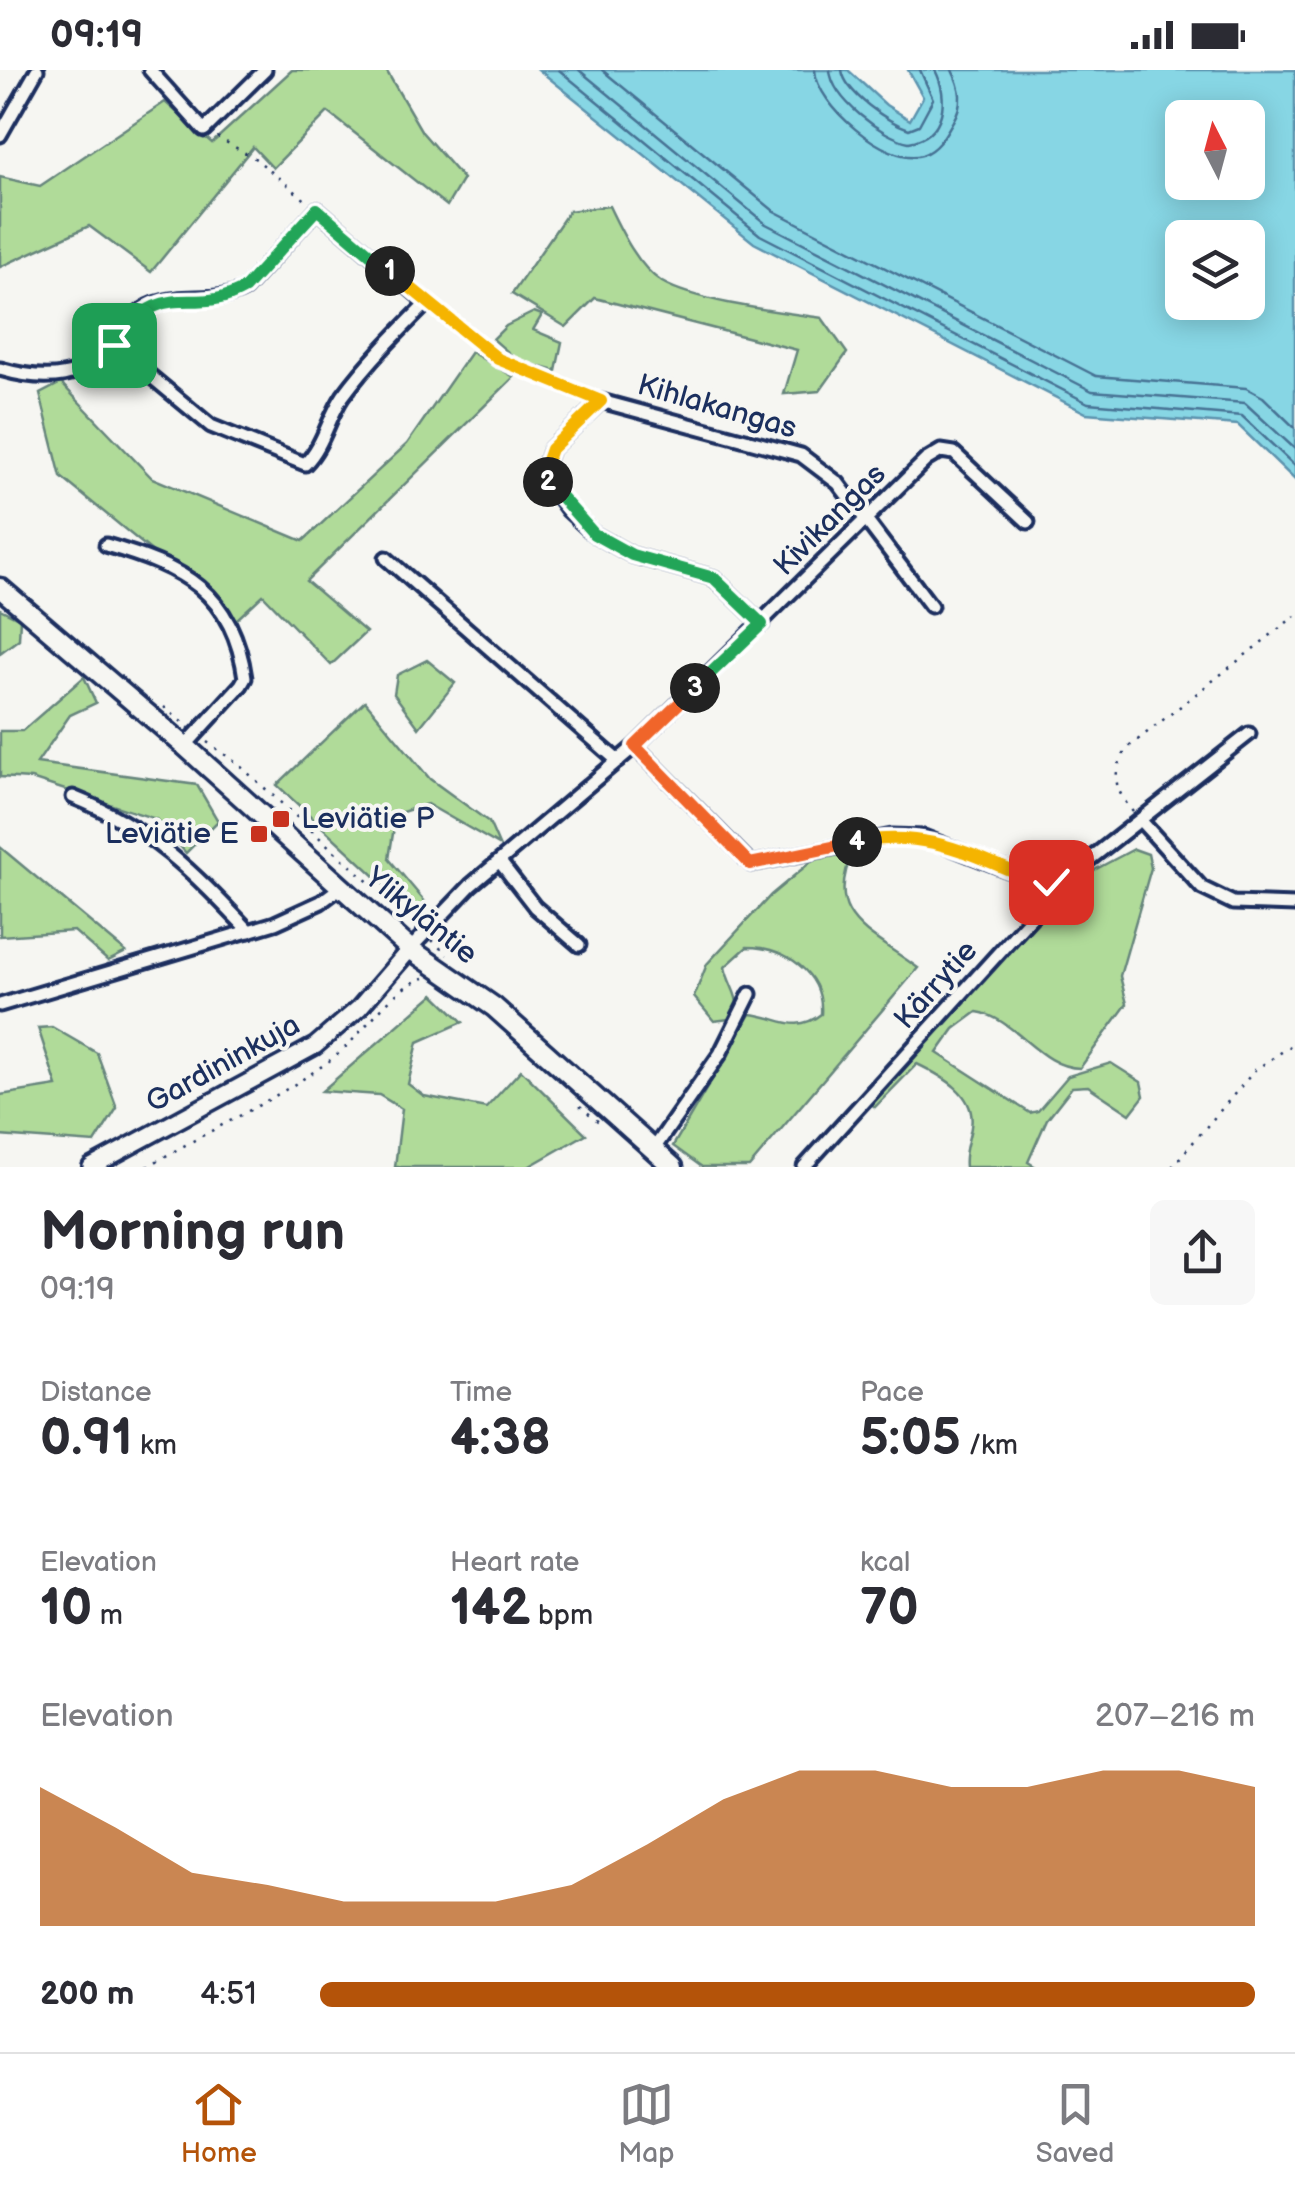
<!DOCTYPE html>
<meta charset="utf-8">
<style>
:root{--surface:#fff;--page:#f7f7f7;--text:#2b2b33;--muted:#7c7c81;--line:#e1e1e2;--accent:#b45309}
body{margin:0;font-family:"Balsamiq Sans",sans-serif;background:var(--page);color:var(--text);height:100vh;display:flex;flex-direction:column;font-size:38px;white-space:nowrap}
*{box-sizing:border-box;margin:0}
p{font-size:32px;color:var(--muted)}
.icon{flex:none;width:55px;height:55px;fill:none;stroke:currentColor;stroke-width:2;stroke-linecap:round;stroke-linejoin:round}
.map{position:relative;height:1097px;overflow:hidden}
.side{display:flex;flex-direction:column;background:var(--surface);flex:1}
.side>*{flex:none}
.needle{width:65px;rotate:354deg}
.fabs{position:absolute;left:1165px;top:30px;display:grid;gap:20px}
.fabs a{display:grid;place-items:center;width:100px;height:100px;border-radius:15px;background:var(--surface);box-shadow:0 5px 25px #0003;font-size:50px}
.pin{position:absolute;display:grid;place-items:center;width:85px;height:85px;color:#fff;margin:-42px;border-radius:20px;box-shadow:0 5px 15px #0006}
.km{position:absolute;width:50px;height:50px;margin:-25px;border-radius:50%;background:#222;color:#fff;font-size:28px;line-height:50px;text-align:center}
.round{display:grid;place-items:center;flex:none;width:105px;height:105px;border-radius:15px;background:var(--page)}
.head{display:flex;align-items:center;justify-content:space-between;height:170px;padding:0 40px}
h1{font-size:55px;font-weight:700;line-height:75px}
.stats{display:grid;grid-template-columns:repeat(3,1fr);gap:15px;height:170px;padding:10px 40px}
.stats div{display:grid;align-content:center}
.stats b{font-size:50px;font-weight:700}
.stats small{font-size:28px;font-weight:400}
.stats p{font-size:28px}
.chart{height:280px;padding:20px 40px}
.chart p{display:flex;justify-content:space-between}
.chart svg{width:100%;height:180px;margin-top:10px;fill:var(--accent);opacity:.7}
ul{padding:0 40px;list-style:none;font-size:32px}
li{display:grid;grid-template-columns:160px 120px 1fr;align-items:center;height:75px}
li i{height:25px;border-radius:12px;background:var(--accent)}
.status{display:flex;justify-content:space-between;align-items:center;height:70px;padding:0 50px;background:var(--surface);direction:ltr}
.status svg{height:28px;fill:currentColor}
.menu{display:flex;justify-content:space-around;align-items:center;height:140px;border-top:2px solid var(--line);background:var(--surface);font-size:28px;color:var(--muted)}
.menu a{display:grid;justify-items:center;gap:5px}
.menu .current{color:var(--accent)}
.map>svg:first-child{display:block}
.green{fill:#b0db99;stroke:#66857c;stroke-width:2.5}
.water{fill:#87d6e4;stroke:#5c93ae;stroke-width:2.5;fill-rule:evenodd}
.lines{fill:none;stroke-linecap:round;stroke-linejoin:round}
.shore{stroke:#467294;stroke-width:2.5}
.minor-casing{stroke:#1b2f5e;stroke-width:19}
.tertiary-casing{stroke:#1b2f5e;stroke-width:22}
.secondary-casing{stroke:#1b2f5e;stroke-width:25}
.path{stroke:#1b2f5e;stroke-width:2.5;stroke-dasharray:2.5 8;stroke-linecap:butt}
.minor{stroke:#f6f6f2;stroke-width:11}
.tertiary{stroke:#f6f6f2;stroke-width:15}
.secondary{stroke:#f6f6f2;stroke-width:18}
.split-1-casing{stroke:#fff;stroke-width:20}
.split-2-casing{stroke:#fff;stroke-width:20}
.split-3-casing{stroke:#fff;stroke-width:20}
.split-4-casing{stroke:#fff;stroke-width:20}
.split-5-casing{stroke:#fff;stroke-width:20}
.split-1{stroke:#22a559;stroke-width:12}
.split-2{stroke:#f5b400;stroke-width:12}
.split-3{stroke:#22a559;stroke-width:12}
.split-4{stroke:#f0652b;stroke-width:12}
.split-5{stroke:#f5b400;stroke-width:12}
.poi-dot{fill:#c8321e;stroke:#f6f6f2;stroke-width:4}
.labels{text-anchor:middle;dominant-baseline:central;stroke-width:8;stroke-linejoin:round;paint-order:stroke}
.street-label{font-size:30px;fill:#1b2f5e;stroke:#f6f6f2}
.poi-label{font-size:30px;fill:#1b2f5e;stroke:#f6f6f2;text-anchor:start}
</style>
<div class="status"><b>09:19</b><svg viewBox="0 0 49 12"><path d="M0 12V9h3v3zM5 12V6h3v6zM10 12V3h3v9zM15 12V0h3v12zM26 1h20v11H26zM47 4h2v5h-2z"/></svg></div>
<div class="map">
<svg width="1295" height="1097" viewBox="0 0 1295 1097">
<rect width="100%" height="100%" fill="#f6f6f2"/>
<filter id="ink" filterUnits="userSpaceOnUse"><feTurbulence type="fractalNoise" baseFrequency=".01" numOctaves="2"/><feDisplacementMap in="SourceGraphic" scale="20" xChannelSelector="R" yChannelSelector="G"/><feConvolveMatrix kernelMatrix="1 2 1 2 8 2 1 2 1" color-interpolation-filters="sRGB"/></filter>
<g filter="url(#ink)">
<g class="green">
<polygon points="292,0 386,0 422,62 463,109 447,136 328,42 273,98 253,77 151,202 89,156 0,197 0,107 40,116 165,32 212,73"/>
<path d="M609 136C621 161 638 197 662 212 696 232 781 242 822 248L847 283 820 321 784 324 797 280 595 228 566 257 512 224 569 141Z"/>
<polygon points="534,242 542,245 533,260 562,272 556,301 518,291 493,269 506,256"/>
<polygon points="471,282 514,307 306,511 366,562 331,595 263,525 236,550 61,407 40,324 61,313 152,408 303,471 407,374"/>
<polygon points="0,539 20,549 19,569 0,583"/>
<polygon points="427,590 455,613 419,658 394,624 397,605"/>
<polygon points="84,607 96,633 70,645 37,693 197,715 218,751 186,783 156,749 31,709 0,707 0,661 22,661"/>
<polygon points="365,631 430,709 489,752 499,775 427,734 396,744 389,789 432,840 421,849 277,715"/>
<polygon points="0,777 126,882 108,891 74,861 0,866"/>
<path d="M855 777C821 848 867 860 918 898L749 1097H702L673 1076 750 944C778 946 795 965 821 944 824 903 785 877 747 877L725 897C728 913 737 922 738 938L729 949 714 951 694 927 707 894 771 825 825 780Z"/>
<path d="M1134 779 1148 784 1151 798 1120 906 1127 934 1080 998C1039 998 1016 948 977 942L954 959 937 983 1030 1043 1038 1041 1068 1006 1111 993 1141 1012 1144 1026 1130 1044 1088 1016 1072 1017 1047 1049 1028 1092 1036 1097H965C963 1082 969 1071 971 1057 977 1024 942 1006 917 994L875 1037 869 1032 1068 814Z"/>
<polygon points="434,924 463,952 418,972 408,1014 424,1026 486,1038 521,1000 586,1064 528,1097 395,1097 402,1039 379,1025 322,1021"/>
<polygon points="52,957 97,983 117,1038 95,1073 0,1066 0,1025 57,1016 38,958"/>
</g>
<path class="water" d="M539 0H848L886 35 910 50 923 27 908 0H1295V410L1238 355 1086 343 754 173ZM1182 48H1248V112H1182ZM1182 168H1248V232H1182Z"/>
<g class="lines">
<g class="shore">
<polyline points="559,0 760,165 1088,333 1242,346 1295,396"/>
<polyline points="579,0 766,154 1092,321 1245,333 1295,379"/>
<polyline points="602,0 774,141 1096,306 1246,318 1263,327 1295,358"/>
<path d="M815 0C816 34 887 96 922 85 938 79 945 65 953 51 964 33 961 18 952 0"/>
<path d="M830 0C832 29 882 67 909 72 946 66 949 27 935 0"/>
<path d="M842 0C845 23 888 52 909 59L919 55 933 29 920 0"/>
</g>
<g class="minor-casing">
<g id="minor">
<polyline points="150,0 204,60 265,0"/>
<polyline points="0,65 37,0"/>
<path d="M0 299C45 312 86 311 117 270 129 254 136 241 155 234 184 223 218 234 245 219L317 139 427 233C397 263 368 292 343 326 328 348 324 375 305 394L211 356 113 275"/>
<path d="M106 475C182 497 233 521 245 608L241 615 185 676"/>
<polyline points="386,488 618,691"/>
<polyline points="762,554 714,508 632,485 594,464 568,440 542,404 551,379 601,331 801,385 838,413 931,536"/>
<polyline points="635,676 751,794 892,766 924,767 1036,811 1051,812"/>
<path d="M73 727C151 758 193 802 249 861"/>
<polyline points="1141,751 1202,818 1233,833 1295,835"/>
<polyline points="500,792 535,837 579,875"/>
<polyline points="410,879 471,815 635,676 926,390 941,381 954,383 1028,452"/>
<polyline points="0,935 275,853 321,832 341,817"/>
<polyline points="653,1080 720,984 750,924"/>
<polyline points="804,1097 1036,842 1051,812 1066,808 1249,664"/>
</g>
</g>
<g class="tertiary-casing">
<polyline id="tertiary" points="91,1097 315,976 359,938 410,879"/>
</g>
<g class="secondary-casing">
<polyline id="secondary" points="0,518 185,676 410,879 494,937 673,1097"/>
</g>
<g class="path">
<polyline points="217,67 256,89 308,132"/>
<polyline points="436,240 498,289 588,326"/>
<polyline points="164,637 189,658"/>
<polyline points="207,672 238,694 415,854"/>
<path d="M1133 742C1114 718 1111 707 1126 679L1295 546"/>
<polyline points="432,870 447,885"/>
<polyline points="580,1036 600,1053"/>
<path d="M147 1097C208 1060 276 1031 333 988 364 965 387 920 424 908"/>
<polyline points="1172,1097 1255,1000 1295,973"/>
</g>
<use href="#minor" class="minor"/>
<use href="#tertiary" class="tertiary"/>
<use href="#secondary" class="secondary"/>
</g>
</g>
<g class="lines" filter="url(#ink)">
<g class="split-1-casing">
<path id="split-1" d="M114 275C165 202 190 250 245 218L317 139 390 201"/>
</g>
<g class="split-2-casing">
<polyline id="split-2" points="390,201 498,289 601,331 551,379 542,404 548,412"/>
</g>
<g class="split-3-casing">
<polyline id="split-3" points="548,412 594,464 632,485 714,508 762,554 695,618"/>
</g>
<g class="split-4-casing">
<polyline id="split-4" points="695,618 635,676 750,794 857,772"/>
</g>
<g class="split-5-casing">
<path id="split-5" d="M857 772C929 759 970 785 1036 811L1051 812"/>
</g>
<use href="#split-1" class="split-1"/>
<use href="#split-2" class="split-2"/>
<use href="#split-3" class="split-3"/>
<use href="#split-4" class="split-4"/>
<use href="#split-5" class="split-5"/>
</g>
<g class="poi-dot">
<rect x="271" y="739" width="20" height="20" rx="5"/>
<rect x="249" y="754" width="20" height="20" rx="5"/>
</g>
<g class="labels">
<g class="street-label">
<text transform="translate(717 337) rotate(16)">Kihlakangas</text>
<text transform="translate(830 450) rotate(-45)">Kivikangas</text>
<text transform="translate(421 846) rotate(39)">Ylikyläntie</text>
<text transform="translate(936 915) rotate(-48)">Kärrytie</text>
<text transform="translate(223 994) rotate(-29)">Gardininkuja</text>
</g>
<g class="poi-label">
<text x="301" y="749">Leviätie P</text>
<text x="239" y="764" text-anchor="end">Leviätie E</text>
</g>
</g>
</svg>
<div class="fabs">
<a><svg class="needle" viewBox="-14 -14 28 28"><path d="M0-13l5 13h-10z" fill="#e53935"/><path d="M0 13l5-13h-10z" fill="#7c7c81"/></svg></a>
<a><svg class="icon" aria-label="layers" viewBox="0 0 24 24"><path d="M12 4l9 5-9 5-9-5zM3 14l9 5 9-5"/></svg></a>
</div>
<div class="pin" style="left:114px;top:275px;background:#1e9e55"><svg class="icon" aria-label="arrive" viewBox="0 0 24 24"><path d="M6 21V4h12l-3 4 3 4H6"/></svg></div>
<div class="pin" style="left:1051px;top:812px;background:#d93025"><svg class="icon" aria-label="check" viewBox="0 0 24 24"><path d="M5 12l5 5 9-10"/></svg></div>
<b class="km" style="left:390px;top:201px">1</b>
<b class="km" style="left:548px;top:412px">2</b>
<b class="km" style="left:695px;top:618px">3</b>
<b class="km" style="left:857px;top:772px">4</b>
</div>
<section class="side">
<div class="head"><div><h1>Morning run</h1><p>09:19</p></div><a class="round"><svg class="icon" aria-label="share" viewBox="0 0 24 24"><path d="M12 15V3M7 8l5-5 5 5M5 13v7h14v-7"/></svg></a></div>
<div class="stats">
<div><p>Distance</p><b>0.91<small> km</small></b></div>
<div><p>Time</p><b>4:38</b></div>
<div><p>Pace</p><b>5:05<small> /km</small></b></div>
</div>
<div class="stats">
<div><p>Elevation</p><b>10<small> m</small></b></div>
<div><p>Heart rate</p><b>142<small> bpm</small></b></div>
<div><p>kcal</p><b>70</b></div>
</div>
<div class="chart"><p><span>Elevation</span>207–216 m</p>
<svg viewBox="0 0 160 44" preserveAspectRatio="none"><path d="M0 44V10L10 20L20 31L30 34L40 38L50 38L60 38L70 34L80 24L90 13L100 6L110 6L120 10L130 10L140 6L150 6L160 10V44z"/></svg>
</div>
<ul>
<li><b>200 m</b>4:51<i style="width:100%"></i></li>
</ul>
</section>
<nav class="menu">
<a class="current"><svg class="icon" aria-label="home" viewBox="0 0 24 24"><path d="M3 11l9-7 9 7M6 9v11h12V9"/></svg>Home</a>
<a><svg class="icon" aria-label="map" viewBox="0 0 24 24"><path d="M3 6l6-2 6 2 6-2v14l-6 2-6-2-6 2zM9 4v14M15 6v14"/></svg>Map</a>
<a><svg class="icon" aria-label="saved" viewBox="0 0 24 24"><path d="M7 4h10v16l-5-4-5 4z"/></svg>Saved</a>
</nav>
